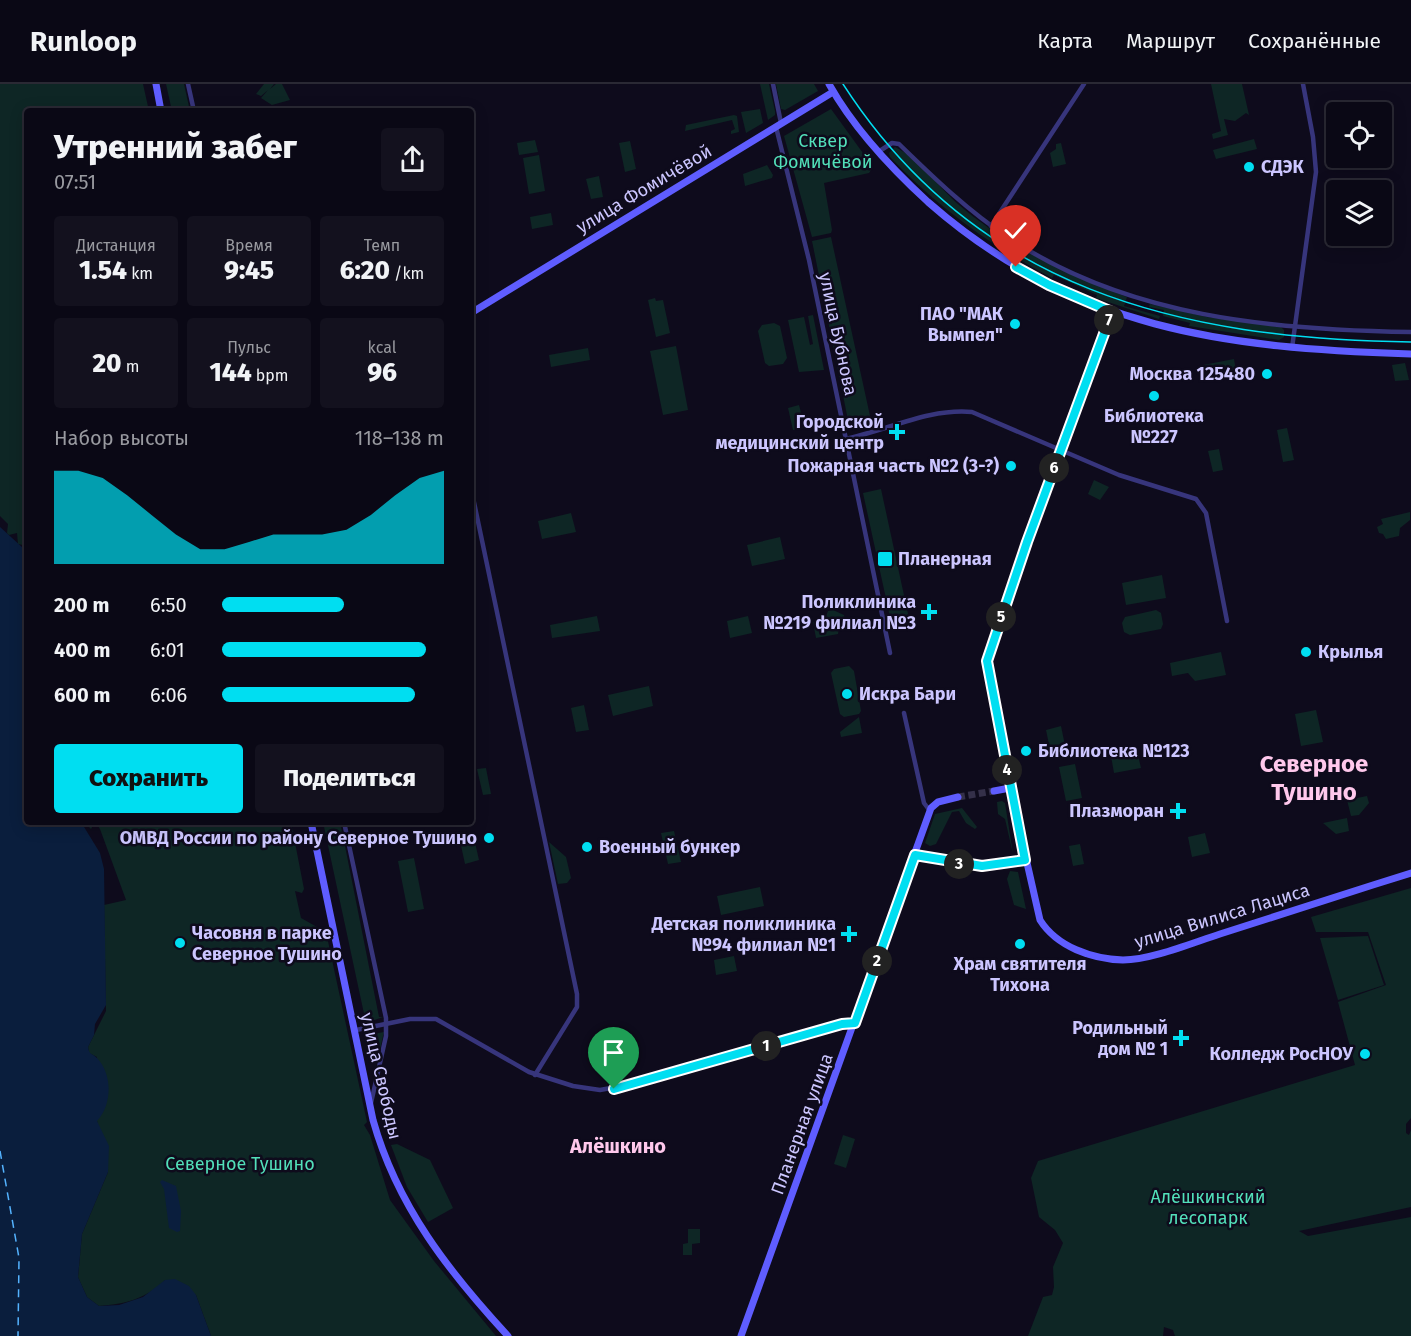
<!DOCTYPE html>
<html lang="ru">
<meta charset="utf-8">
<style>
:root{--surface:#0a0815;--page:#13111e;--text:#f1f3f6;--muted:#999aa0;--line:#2a2934;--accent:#00def1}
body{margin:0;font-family:"Fira Sans",sans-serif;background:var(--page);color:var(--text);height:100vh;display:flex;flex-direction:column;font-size:22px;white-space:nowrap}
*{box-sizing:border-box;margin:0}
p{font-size:20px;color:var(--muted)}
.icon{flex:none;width:33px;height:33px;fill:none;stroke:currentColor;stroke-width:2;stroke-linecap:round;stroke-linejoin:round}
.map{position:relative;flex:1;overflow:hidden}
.side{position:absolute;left:24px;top:24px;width:450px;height:717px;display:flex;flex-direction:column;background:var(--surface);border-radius:6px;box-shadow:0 3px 15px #0003,0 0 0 2px var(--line)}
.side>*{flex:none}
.tools{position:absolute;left:1326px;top:18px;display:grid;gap:12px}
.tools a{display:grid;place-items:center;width:66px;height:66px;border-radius:6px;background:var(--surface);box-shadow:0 3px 15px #0003,0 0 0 2px var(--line);font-size:30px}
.pin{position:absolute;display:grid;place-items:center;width:51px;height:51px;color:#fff;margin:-62px -26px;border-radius:50% 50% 50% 0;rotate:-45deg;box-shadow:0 0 6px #0007}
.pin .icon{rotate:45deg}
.km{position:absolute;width:30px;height:30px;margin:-15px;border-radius:50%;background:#222;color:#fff;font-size:16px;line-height:30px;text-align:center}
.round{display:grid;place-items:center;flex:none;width:63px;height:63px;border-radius:6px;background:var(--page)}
.overview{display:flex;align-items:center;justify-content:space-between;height:102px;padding:0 30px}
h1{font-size:33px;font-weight:800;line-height:45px}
.metrics{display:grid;grid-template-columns:repeat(3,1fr);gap:9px;height:102px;padding:6px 30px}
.metrics div{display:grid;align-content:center;border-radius:6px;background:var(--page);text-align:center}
.metrics b{font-size:26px;font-weight:800}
.metrics small{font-size:16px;font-weight:400}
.metrics p{font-size:16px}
.chart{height:168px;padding:12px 30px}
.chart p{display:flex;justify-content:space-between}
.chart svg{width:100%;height:108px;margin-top:6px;fill:var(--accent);opacity:.7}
.action{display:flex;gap:12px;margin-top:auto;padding:12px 30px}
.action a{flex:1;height:69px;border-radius:6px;background:var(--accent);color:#111;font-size:24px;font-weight:800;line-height:69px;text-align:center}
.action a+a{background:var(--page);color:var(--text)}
ul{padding:0 30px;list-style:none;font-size:20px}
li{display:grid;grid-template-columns:96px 72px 1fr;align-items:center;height:45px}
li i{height:15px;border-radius:8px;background:var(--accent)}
header{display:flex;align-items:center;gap:36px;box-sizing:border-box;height:84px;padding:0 30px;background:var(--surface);border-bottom:2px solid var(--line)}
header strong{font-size:28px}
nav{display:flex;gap:33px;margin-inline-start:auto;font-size:21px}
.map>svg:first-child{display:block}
.green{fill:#0e2625}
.water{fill:#0a1e3d}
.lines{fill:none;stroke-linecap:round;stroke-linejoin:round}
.ferry{stroke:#54b3ff;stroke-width:1.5;stroke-dasharray:8 6;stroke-linecap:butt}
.secondary-tunnel{stroke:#343049;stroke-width:7;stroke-dasharray:7 3.5;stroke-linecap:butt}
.street{stroke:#37357c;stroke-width:4.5}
.secondary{stroke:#5f5dff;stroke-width:7}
.tram{stroke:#00def1;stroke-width:1.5}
.route-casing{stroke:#fff;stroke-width:12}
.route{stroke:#00def1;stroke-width:8}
.poi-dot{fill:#00def1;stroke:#0e0b1c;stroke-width:2}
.labels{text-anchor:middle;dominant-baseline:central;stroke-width:5;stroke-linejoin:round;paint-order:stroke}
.park-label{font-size:18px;fill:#52dfb9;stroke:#0e0b1c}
.poi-label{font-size:18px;font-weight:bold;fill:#ccc6ff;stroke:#0e0b1c;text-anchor:end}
.street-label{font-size:18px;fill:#ccc6ff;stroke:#0e0b1c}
.neighbourhood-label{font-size:20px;font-weight:bold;fill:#ffc8ec;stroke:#0e0b1c}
.district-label{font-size:24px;font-weight:bold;fill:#ffc8ec;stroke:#0e0b1c}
</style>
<header>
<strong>Runloop</strong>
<nav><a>Карта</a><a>Маршрут</a><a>Сохранённые</a></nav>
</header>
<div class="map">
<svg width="1411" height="1252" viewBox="0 0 1411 1252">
<rect width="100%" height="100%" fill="#0e0b1c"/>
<g class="green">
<polygon points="0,0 143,0 149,27 27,27 27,462 18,460 17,449 9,451 7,449 8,440 0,432"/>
<polygon points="166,0 184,0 190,27 172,27"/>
<polygon points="264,0 274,0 270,5 276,0 282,0 290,16 272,21 261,14 268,6 261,12 256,10"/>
<polygon points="760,0 769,0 775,27 775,31 768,36"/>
<polygon points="776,0 814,0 818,7 785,26 781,25"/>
<polygon points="1211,0 1242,0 1249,31 1246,29 1235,37 1224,35 1228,51 1213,55 1212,50 1221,47"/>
<polygon points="760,25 763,39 746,49 741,28"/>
<polygon points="831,25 873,83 869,89 824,99 832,146 831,149 812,153 784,52"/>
<polygon points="734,31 737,32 739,48 731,50 731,47 735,45 732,36 685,47 686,41"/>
<polygon points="1254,55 1257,65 1216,75 1213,66"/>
<polygon points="535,56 538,68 519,71 517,59"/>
<polygon points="630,57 636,85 625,88 619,59"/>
<polygon points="1061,59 1066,80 1053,83 1050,69 1056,65 1056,60"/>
<path d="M895 63C920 75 939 104 959 121 1008 163 1068 190 1127 213L1124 222 1160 232 1159 235 1096 214 1097 211 1054 191 1052 194C991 162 937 123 890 73L889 69Z"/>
<polygon points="539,71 545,107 529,110 523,74"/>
<polygon points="767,81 773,91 772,94 745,102 743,90"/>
<polygon points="599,92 603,113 591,115 586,95"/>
<polygon points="551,129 553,141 532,145 530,133"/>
<polygon points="831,153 872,341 850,346 812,157"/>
<polygon points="655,214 656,217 663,216 670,249 656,253 648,216"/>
<polygon points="1150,220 1207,233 1281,243 1284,246 1284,253 1279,256 1189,242 1190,239 1163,232 1164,226 1149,223"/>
<polygon points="813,231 824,286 799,288 788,236 804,233 810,261 813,260 808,232"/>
<polygon points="774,239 780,242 787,274 783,280 769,282 765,279 758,247 762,241"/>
<polygon points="676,262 688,326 663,331 650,267"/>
<polygon points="588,264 590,276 551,283 549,271"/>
<polygon points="1234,275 1236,287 1205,293 1203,281"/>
<polygon points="1405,279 1409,296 1395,297 1392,281"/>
<polygon points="799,321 805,344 793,346 788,324"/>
<polygon points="1287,344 1294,376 1283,378 1277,346"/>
<polygon points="1219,365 1223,386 1213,388 1208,367"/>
<polygon points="1094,396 1109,403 1100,416 1088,410"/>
<polygon points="881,405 910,539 892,542 863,409"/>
<polygon points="1410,428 1410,436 1400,444 1399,452 1386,455 1383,450 1379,449 1377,443 1383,440 1381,435"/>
<polygon points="571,429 576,448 542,455 538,437"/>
<polygon points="780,453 785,475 752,482 747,461"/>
<polygon points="1162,491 1166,514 1126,521 1122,499"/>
<polygon points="833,526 844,531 846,542 839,543 838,550 816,554 813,538 825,535 828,527"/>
<polygon points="1156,526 1161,529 1163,540 1161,545 1130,551 1124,548 1122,539 1125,533"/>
<polygon points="597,532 600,547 552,554 550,541"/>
<polygon points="748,532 752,549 730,554 727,537"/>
<polygon points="1221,568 1226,591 1195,597 1188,589 1172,592 1170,579"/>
<polygon points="849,582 854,587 861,627 859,630 844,633 840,630 831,589 834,585"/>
<polygon points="649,602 653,622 613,632 608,611"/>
<polygon points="584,621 589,646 576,648 571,624"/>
<polygon points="1316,626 1323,658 1301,662 1295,630"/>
<polygon points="859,633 862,649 841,653 840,648"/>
<polygon points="1061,642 1067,671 1052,675 1046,646"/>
<polygon points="1137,667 1141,684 1114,689 1111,672"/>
<polygon points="1075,680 1082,714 1066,717 1059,683"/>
<polygon points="486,684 491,710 483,711 477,685"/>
<polygon points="1367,712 1369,719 1359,731 1351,732 1347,716"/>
<polygon points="1002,717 1005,719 1013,770 1005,735 998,730 997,718"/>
<polygon points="962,724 977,743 975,745 966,739 959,727 952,728 936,760 930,762 925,759 935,730"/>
<polygon points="1347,734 1349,747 1336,750 1323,739"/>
<path d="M84 738H291L304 805 302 809 295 807 301 834 326 848 367 1038 364 1041 370 1051 390 1116 434 1177 496 1252H211L196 1211 165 1196C146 1215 125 1220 99 1222L87 1213 78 1193 82 1150 108 1088 97 1037V973L89 969 88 963 106 927 104 821 126 816 100 745 95 738 91 745Z"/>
<polygon points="323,738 340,738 342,748 338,750 341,762 345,762 379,933 383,933 366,939"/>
<polygon points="674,747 681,778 668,780 661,749"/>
<polygon points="1205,749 1210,769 1192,773 1188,753"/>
<polygon points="474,754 479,776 465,780 460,757"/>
<polygon points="549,758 566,773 571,794 567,799 558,800"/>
<polygon points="1080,760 1084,780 1073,782 1069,762"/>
<polygon points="414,774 424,825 408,828 398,777"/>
<polygon points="1010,787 1018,788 1026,825 1014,821 1007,795"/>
<polygon points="760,803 764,822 721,831 717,812"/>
<polygon points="1411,804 1411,1034 1406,1040 1406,1049 1409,1051 1411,1046 1411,1123 1299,1147 1308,1152 1411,1133 1411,1252 1175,1252 1173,1246 1164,1243 1163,1252 1028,1252 1043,1213 1052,1211 1054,1203 1053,1183 1063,1159 1055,1146 1039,1133 1031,1094 1038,1077 1355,981 1338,918 1386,901 1368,848 1316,848 1311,833"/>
<polygon points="1368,852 1384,901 1338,916 1320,854"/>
<polygon points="734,872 737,887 716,891 714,876"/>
<polygon points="384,948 377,978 371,979 367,951"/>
<polygon points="843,1051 855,1055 846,1084 834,1080"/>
<polygon points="397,1060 430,1076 453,1124 428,1138 407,1103 391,1061"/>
<polygon points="688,1145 700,1145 700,1159 692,1160 692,1171 683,1171 683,1160 688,1159"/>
</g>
<g class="water">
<path d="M0 443 23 464 27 471V738H81L100 769 104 785 106 921 95 940 94 951 88 963C89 971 92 969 97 974 113 991 112 1021 97 1037L109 1062 108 1088 82 1150 78 1193 87 1213 99 1222 119 1221 143 1213 165 1196 175 1195 189 1202 196 1211 211 1252H0Z"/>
<polygon points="162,1096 176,1102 181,1127 180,1147 177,1148 169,1144 164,1105 160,1098"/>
</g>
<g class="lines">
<polyline class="ferry" points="0,1067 19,1174 18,1252"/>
<polyline class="secondary-tunnel" points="958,713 994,707"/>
<g class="street">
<polyline points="188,0 194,27"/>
<polyline points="773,0 781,39"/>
<polyline points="776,43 809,176 890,569"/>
<path d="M878 68 892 59 899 60C934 94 968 127 1009 154 1127 233 1273 246 1411 248"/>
<polyline points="991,142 1084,0"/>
<polyline points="1292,264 1316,88 1313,53 1303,0"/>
<path d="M845 355C886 347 928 324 972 328L1119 391 1196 415 1206 429 1227 537"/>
<polyline points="471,404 577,910 577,923 535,991"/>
<polyline points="904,629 924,719 930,727"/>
<polyline points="344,738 386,934 386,952 371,1019"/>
<polyline points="356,946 410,935 436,935 529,988 573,1002 600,1006 638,999 842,940 855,939"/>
</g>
<g class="secondary">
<polyline points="156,0 161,27"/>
<path d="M829 0C854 45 891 84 928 118 1074 246 1225 264 1411 270"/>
<path d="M1112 228 1027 458 987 577 1010 704 1040 836C1057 863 1092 875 1123 876 1151 876 1192 859 1220 850 1283 830 1347 809 1411 789"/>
<polyline points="471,229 833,8"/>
<polyline points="994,707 1010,704"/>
<path d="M311 738 373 1036C397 1122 449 1188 508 1252"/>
<polyline points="915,771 982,782 1025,776"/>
<polyline points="741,1252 931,724 938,718 958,713"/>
</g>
<path class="tram" d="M843 0C976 206 1180 255 1411 258"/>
</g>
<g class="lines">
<g class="route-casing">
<polyline id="route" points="614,1005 842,940 855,939 915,771 982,782 1025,776 987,577 1027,458 1112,228 1049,201 1016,183"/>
</g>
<use href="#route" class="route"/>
</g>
<g class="poi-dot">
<circle cx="1249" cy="83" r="6"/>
<circle cx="1015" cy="240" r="6"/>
<circle cx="1267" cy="290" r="6"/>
<circle cx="1154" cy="312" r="6"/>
<path d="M894 339h6v6h6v6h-6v6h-6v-6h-6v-6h6z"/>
<circle cx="1011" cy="382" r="6"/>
<rect x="877" y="467" width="16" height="16" rx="3"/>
<path d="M926 519h6v6h6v6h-6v6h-6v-6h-6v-6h6z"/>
<circle cx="1306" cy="568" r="6"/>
<circle cx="847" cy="610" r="6"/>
<circle cx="1026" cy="667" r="6"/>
<path d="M1175 718h6v6h6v6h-6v6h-6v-6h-6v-6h6z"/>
<circle cx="489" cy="754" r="6"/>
<circle cx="587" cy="763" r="6"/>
<path d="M846 841h6v6h6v6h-6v6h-6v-6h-6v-6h6z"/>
<circle cx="180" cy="859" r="6"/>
<circle cx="1020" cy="860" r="6"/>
<path d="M1178 945h6v6h6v6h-6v6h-6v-6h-6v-6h6z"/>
<circle cx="1365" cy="970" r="6"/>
</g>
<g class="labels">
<g class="park-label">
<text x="823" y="57">Сквер<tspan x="823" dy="21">Фомичёвой</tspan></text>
<text x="240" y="1080">Северное Тушино</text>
<text x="1208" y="1113">Алёшкинский<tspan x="1208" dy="21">лесопарк</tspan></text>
</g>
<g class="poi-label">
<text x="1261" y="83" text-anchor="start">СДЭК</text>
<text x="1003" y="230">ПАО "МАК<tspan x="1003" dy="21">Вымпел"</tspan></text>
<text x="1255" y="290">Москва 125480</text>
<text x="1154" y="332" text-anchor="middle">Библиотека<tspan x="1154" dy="21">№227</tspan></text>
<text x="884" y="338">Городской<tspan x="884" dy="21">медицинский центр</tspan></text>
<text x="999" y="382">Пожарная часть №2 (3-?)</text>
<text x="898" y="475" text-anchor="start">Планерная</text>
<text x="916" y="518">Поликлиника<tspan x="916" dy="21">№219 филиал №3</tspan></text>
<text x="1318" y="568" text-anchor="start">Крылья</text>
<text x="859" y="610" text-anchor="start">Искра Бари</text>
<text x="1038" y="667" text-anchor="start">Библиотека №123</text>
<text x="1164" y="727">Плазморан</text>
<text x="477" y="754">ОМВД России по району Северное Тушино</text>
<text x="599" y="763" text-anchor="start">Военный бункер</text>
<text x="836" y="840">Детская поликлиника<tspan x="836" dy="21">№94 филиал №1</tspan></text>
<text x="192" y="849" text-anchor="start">Часовня в парке<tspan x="192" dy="21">Северное Тушино</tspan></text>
<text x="1020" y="880" text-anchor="middle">Храм святителя<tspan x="1020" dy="21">Тихона</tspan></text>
<text x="1168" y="944">Родильный<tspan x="1168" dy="21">дом № 1</tspan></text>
<text x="1353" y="970">Колледж РосНОУ</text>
</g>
<g class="street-label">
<text transform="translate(644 105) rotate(-31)">улица Фомичёвой</text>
<text transform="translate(838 250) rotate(78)">улица Бубнова</text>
<text transform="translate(1222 832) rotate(-17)">улица Вилиса Лациса</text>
<text transform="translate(381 992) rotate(77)">улица Свободы</text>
<text transform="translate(802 1040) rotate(-70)">Планерная улица</text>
</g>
<g class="neighbourhood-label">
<text x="618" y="1062">Алёшкино</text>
</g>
<g class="district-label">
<text x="1314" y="680">Северное<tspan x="1314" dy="28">Тушино</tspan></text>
</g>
</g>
</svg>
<div class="tools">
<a><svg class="icon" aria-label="locate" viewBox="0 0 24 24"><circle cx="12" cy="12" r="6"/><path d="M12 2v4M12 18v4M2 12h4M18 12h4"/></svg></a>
<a><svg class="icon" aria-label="layers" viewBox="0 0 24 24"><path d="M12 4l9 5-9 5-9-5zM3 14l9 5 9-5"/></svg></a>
</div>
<div class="pin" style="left:614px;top:1005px;background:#1e9e55"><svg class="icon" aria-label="arrive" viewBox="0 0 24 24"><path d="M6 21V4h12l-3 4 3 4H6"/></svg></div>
<div class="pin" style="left:1016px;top:183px;background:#d93025"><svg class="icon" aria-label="check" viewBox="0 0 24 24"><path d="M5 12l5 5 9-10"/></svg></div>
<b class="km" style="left:766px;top:962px">1</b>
<b class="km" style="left:877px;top:877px">2</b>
<b class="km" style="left:959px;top:780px">3</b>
<b class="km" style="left:1007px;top:686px">4</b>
<b class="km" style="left:1001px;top:533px">5</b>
<b class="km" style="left:1054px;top:384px">6</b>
<b class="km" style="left:1109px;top:236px">7</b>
<section class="side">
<div class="overview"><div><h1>Утренний забег</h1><p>07:51</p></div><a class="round"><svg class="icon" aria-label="share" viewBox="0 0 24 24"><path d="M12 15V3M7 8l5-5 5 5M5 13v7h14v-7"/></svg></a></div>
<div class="metrics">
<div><p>Дистанция</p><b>1.54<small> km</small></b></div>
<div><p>Время</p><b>9:45</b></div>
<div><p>Темп</p><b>6:20<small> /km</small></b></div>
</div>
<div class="metrics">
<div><b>20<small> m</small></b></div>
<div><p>Пульс</p><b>144<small> bpm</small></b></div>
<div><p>kcal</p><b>96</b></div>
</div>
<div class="chart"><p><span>Набор высоты</span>118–138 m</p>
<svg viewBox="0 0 160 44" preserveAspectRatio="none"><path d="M0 44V6L10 6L20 9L30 16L40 24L50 32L60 38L70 38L80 35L90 32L100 32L110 32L120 30L130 24L140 16L150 9L160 6V44z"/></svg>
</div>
<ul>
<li><b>200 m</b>6:50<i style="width:55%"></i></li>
<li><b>400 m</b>6:01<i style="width:92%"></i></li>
<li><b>600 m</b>6:06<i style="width:87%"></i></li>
</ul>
<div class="action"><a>Сохранить</a><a>Поделиться</a></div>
</section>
</div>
